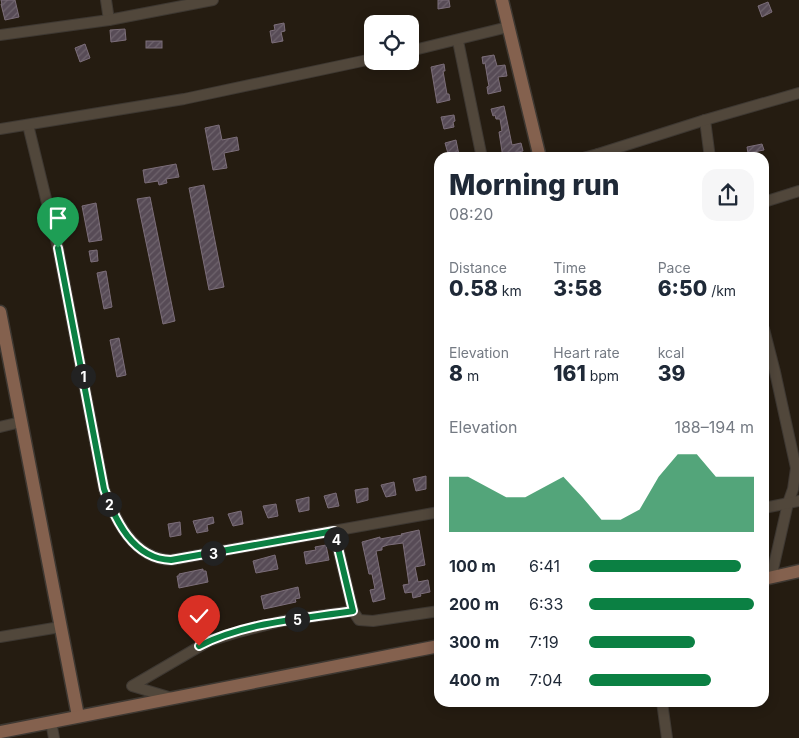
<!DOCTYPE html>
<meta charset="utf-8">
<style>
:root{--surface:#fff;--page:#f6f6f7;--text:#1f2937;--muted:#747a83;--accent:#0b8043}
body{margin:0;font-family:Inter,sans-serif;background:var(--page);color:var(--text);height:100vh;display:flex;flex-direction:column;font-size:19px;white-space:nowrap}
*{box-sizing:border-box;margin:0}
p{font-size:16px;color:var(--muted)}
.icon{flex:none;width:28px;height:28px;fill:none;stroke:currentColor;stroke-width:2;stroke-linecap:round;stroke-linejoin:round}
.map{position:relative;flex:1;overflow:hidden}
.drawer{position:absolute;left:434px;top:152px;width:335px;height:555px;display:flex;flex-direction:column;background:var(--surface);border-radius:15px;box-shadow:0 2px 12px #0003}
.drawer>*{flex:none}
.buttons{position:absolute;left:364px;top:15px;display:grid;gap:10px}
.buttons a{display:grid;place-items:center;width:55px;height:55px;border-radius:10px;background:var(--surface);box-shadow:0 2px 12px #0003;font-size:25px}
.pin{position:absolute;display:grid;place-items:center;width:42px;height:42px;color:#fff;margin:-51px -21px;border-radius:50% 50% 50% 0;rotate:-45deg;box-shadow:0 0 5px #0007}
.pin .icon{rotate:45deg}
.km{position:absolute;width:25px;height:25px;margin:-12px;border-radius:50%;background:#222;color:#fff;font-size:14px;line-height:25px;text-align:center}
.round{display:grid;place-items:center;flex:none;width:52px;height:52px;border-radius:15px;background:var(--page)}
.summary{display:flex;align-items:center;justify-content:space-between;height:85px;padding:0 15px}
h1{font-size:28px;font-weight:800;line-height:38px}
.stats{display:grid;grid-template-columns:repeat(3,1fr);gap:8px;height:85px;padding:5px 15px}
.stats div{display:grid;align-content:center}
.stats b{font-size:21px;font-weight:800}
.stats small{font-size:14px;font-weight:400}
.stats p{font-size:14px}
.chart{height:140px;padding:10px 15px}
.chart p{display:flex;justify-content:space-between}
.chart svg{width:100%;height:90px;margin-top:5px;fill:var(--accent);opacity:.7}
ul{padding:0 15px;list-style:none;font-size:16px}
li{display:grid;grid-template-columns:80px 60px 1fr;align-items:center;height:38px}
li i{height:12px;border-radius:6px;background:var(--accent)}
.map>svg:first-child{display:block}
.building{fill:url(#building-hatch);stroke:#7c6e7a}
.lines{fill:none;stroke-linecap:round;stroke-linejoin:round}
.street-casing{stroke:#3e3832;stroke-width:12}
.secondary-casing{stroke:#3e3832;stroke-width:15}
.street{stroke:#51473b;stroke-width:10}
.secondary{stroke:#84614e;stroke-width:12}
.route-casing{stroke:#fff;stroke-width:10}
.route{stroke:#0b8043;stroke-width:6}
</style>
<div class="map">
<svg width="799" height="738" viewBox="0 0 799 738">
<defs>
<pattern id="building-hatch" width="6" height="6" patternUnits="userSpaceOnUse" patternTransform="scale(1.25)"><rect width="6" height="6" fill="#574b56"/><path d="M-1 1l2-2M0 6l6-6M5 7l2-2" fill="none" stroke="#6f646d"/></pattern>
</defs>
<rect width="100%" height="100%" fill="#251c11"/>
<g class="building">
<polygon points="1,0 15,0 19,17 5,20 1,4 2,4"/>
<polygon points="438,0 449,0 450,7 438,9"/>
<polygon points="768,2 772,12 762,17 758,6"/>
<polygon points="284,23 285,31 281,32 283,41 272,43 270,31 275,30 274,25"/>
<polygon points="125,29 126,40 111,42 110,30"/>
<rect x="146" y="41" width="16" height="7"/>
<polygon points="85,44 90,58 80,62 75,48"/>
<polygon points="494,55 497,66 505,65 507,76 498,77 501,91 488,94 487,87 489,86 488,81 485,63 483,64 482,57"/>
<polygon points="444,64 445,71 443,71 447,94 449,94 450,100 437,103 431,67"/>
<polygon points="504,106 512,145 521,143 523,151 513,153 513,158 503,158 499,132 502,131 500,119 496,119 495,115 493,116 491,109"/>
<polygon points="454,115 455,121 453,122 454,127 444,129 441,117"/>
<polygon points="219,125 222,140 237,137 239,150 224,153 227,168 213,170 205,128"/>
<polygon points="456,140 459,155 449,157 445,143"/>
<polygon points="762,144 764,150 748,153 747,147"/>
<polygon points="176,164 179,177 166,179 167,183 159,185 158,181 145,183 143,170"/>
<polygon points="204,185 224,287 209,290 189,188"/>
<polygon points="150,197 175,321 163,324 137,199"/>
<polygon points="96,203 102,240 89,242 82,206"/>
<polygon points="97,250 98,261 91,262 89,251"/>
<polygon points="106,271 112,307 104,309 97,273"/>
<polygon points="119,338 126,375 117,377 110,340"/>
<polygon points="426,476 426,489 416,491 413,479"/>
<polygon points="394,482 396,495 386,497 381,485"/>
<polygon points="368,488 368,500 357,503 355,490"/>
<polygon points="336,493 339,506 328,508 324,496"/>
<polygon points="309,497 309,510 299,512 296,500"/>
<polygon points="276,504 278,516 268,518 263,506"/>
<polygon points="241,511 243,524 233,526 228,514"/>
<polygon points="213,517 214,523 207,525 208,531 197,533 193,521"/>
<polygon points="180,522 181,535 170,537 168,524"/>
<polygon points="419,530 425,565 415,567 418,582 428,580 430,592 420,594 421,596 413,598 412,592 405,593 403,585 409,584 403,543 388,545 382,547 382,550 376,551 385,599 373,602 370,590 375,589 372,574 369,574 362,542 380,537 380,539 402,535 401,534"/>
<polygon points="326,545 329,560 306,564 304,552 316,550 315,547"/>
<polygon points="275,555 278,569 256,573 253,561"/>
<polygon points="203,569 203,571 206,571 208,582 179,588 177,576 179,576 179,574"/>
<polygon points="298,587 300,598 295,599 296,602 264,609 261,596"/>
</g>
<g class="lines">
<g class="street-casing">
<g id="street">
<polyline points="106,0 109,20"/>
<polyline points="0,35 109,20 213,0"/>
<polyline points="458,41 482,158"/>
<polyline points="410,51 508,27"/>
<polyline points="705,120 710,158"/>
<path d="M28 125 58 248 104 489C115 520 134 559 171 560L439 512"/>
<polyline points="0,129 184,99 372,59"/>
<polyline points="598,154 705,120 799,93"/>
<polyline points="583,158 598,154 603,157"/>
<polyline points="764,202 799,191"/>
<polyline points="764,329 775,372 796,468 793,489 788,503 771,578"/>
<polyline points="0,427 21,422"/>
<polyline points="764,508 799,501"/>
<polyline points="334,531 353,611 359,620 373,621 439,611"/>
<polyline points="0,637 60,627"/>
<polyline points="172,698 132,686 209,641 235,633 282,621 353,611"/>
<polyline points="662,702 667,738"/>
<polyline points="51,722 54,738"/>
</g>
</g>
<g class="secondary-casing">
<g id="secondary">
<polyline points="502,0 540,158"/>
<polyline points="0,312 78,716"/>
<polyline points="764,579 799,571"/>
<polyline points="0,732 439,646"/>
</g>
</g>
<use href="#street" class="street"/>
<use href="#secondary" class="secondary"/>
</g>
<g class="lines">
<g class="route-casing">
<path id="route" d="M58 248 104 489C115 520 133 559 171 560L334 531 353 611C302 619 246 622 199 646"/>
</g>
<use href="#route" class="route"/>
</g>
</svg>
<div class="buttons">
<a><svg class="icon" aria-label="locate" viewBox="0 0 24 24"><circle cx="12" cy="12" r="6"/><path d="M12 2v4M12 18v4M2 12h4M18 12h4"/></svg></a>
</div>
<div class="pin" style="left:58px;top:248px;background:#1e9e55"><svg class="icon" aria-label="arrive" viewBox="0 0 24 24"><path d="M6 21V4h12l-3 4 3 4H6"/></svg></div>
<div class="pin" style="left:199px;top:646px;background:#d93025"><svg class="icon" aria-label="check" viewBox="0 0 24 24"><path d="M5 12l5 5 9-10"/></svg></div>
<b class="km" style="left:83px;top:376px">1</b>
<b class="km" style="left:109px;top:504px">2</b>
<b class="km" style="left:213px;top:553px">3</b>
<b class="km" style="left:336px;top:539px">4</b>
<b class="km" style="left:297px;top:619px">5</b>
<section class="drawer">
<div class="summary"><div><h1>Morning run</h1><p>08:20</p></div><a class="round"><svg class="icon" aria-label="share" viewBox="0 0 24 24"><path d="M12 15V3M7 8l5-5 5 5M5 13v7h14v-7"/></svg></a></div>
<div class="stats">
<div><p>Distance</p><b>0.58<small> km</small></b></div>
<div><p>Time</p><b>3:58</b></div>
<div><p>Pace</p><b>6:50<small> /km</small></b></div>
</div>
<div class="stats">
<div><p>Elevation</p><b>8<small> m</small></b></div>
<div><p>Heart rate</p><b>161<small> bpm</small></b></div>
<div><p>kcal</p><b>39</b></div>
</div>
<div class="chart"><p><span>Elevation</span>188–194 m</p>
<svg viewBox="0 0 160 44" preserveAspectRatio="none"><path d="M0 44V17L10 17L20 22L30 27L40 27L50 22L60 17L70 27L80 38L90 38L100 33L110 17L120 6L130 6L140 17L150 17L160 17V44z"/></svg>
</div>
<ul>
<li><b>100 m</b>6:41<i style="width:92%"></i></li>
<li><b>200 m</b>6:33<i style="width:100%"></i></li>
<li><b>300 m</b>7:19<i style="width:64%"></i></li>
<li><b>400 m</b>7:04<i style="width:74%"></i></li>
</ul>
</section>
</div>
